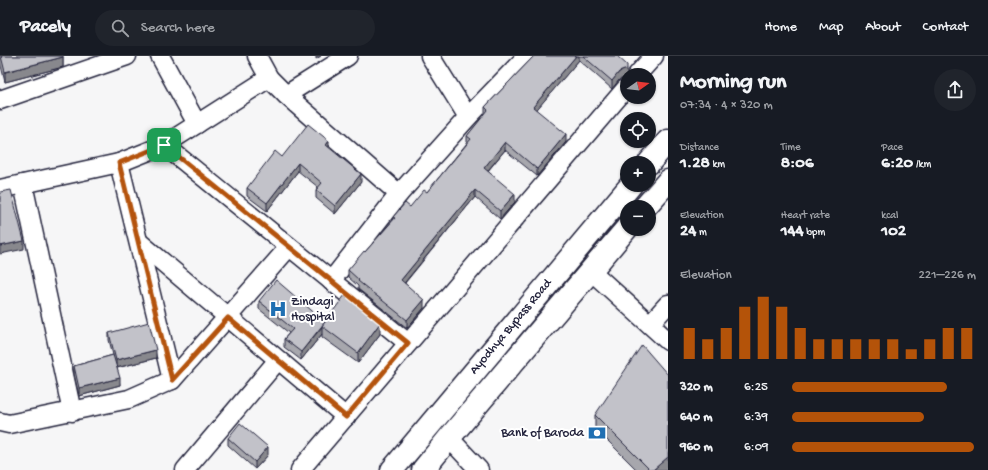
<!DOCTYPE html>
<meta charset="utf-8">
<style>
:root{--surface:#171b24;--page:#20242c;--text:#f1f3f6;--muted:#9ea1a6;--line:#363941;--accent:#b45309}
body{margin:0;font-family:"Gochi Hand",sans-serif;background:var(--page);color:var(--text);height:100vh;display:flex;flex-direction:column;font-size:15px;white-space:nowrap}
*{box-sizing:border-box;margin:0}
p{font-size:13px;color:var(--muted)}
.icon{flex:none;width:22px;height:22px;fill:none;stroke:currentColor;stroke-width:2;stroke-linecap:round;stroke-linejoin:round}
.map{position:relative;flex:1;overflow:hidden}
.drawer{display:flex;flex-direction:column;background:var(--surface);width:320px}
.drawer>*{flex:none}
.needle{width:26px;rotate:76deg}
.tools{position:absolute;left:620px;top:12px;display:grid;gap:8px}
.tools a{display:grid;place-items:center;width:36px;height:36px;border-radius:50%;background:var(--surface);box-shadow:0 1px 3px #0004;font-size:20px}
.pin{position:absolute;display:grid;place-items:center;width:34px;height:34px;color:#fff;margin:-17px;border-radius:8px;box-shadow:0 2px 6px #0006}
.round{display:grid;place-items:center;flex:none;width:42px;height:42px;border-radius:21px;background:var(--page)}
.summary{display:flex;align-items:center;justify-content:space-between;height:68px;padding:0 12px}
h1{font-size:22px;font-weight:700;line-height:30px}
.figures{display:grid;grid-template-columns:repeat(3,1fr);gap:6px;height:68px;padding:4px 12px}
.figures div{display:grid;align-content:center}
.figures b{font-size:17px;font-weight:700}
.figures small{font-size:11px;font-weight:400}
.figures p{font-size:11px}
.chart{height:112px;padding:8px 12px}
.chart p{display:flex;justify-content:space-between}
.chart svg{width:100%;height:72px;margin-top:4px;stroke:var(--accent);stroke-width:6}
ul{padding:0 12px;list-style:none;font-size:13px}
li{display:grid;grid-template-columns:64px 48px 1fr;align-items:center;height:30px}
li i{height:10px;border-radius:5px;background:var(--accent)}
header{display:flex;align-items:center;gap:24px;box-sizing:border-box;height:56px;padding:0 20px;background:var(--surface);border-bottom:1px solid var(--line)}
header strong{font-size:19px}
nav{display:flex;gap:22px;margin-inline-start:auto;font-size:14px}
.search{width:280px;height:36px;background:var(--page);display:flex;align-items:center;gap:10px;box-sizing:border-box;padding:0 14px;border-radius:22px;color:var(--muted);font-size:15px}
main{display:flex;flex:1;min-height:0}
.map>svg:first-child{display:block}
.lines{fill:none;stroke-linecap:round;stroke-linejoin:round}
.street-casing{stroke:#22223b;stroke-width:21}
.primary-casing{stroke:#22223b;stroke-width:25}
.street{stroke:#fff;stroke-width:18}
.primary{stroke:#fff;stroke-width:22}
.wall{fill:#a7a7ad;stroke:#22223b}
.shaded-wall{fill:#88888d;stroke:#22223b}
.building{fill:#c2c2c9;stroke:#22223b}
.route-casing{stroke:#fff;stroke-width:8}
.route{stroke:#b45309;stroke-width:5}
.labels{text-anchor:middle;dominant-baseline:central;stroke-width:4;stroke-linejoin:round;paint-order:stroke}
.poi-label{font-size:13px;fill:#22223b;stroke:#fff;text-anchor:start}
.street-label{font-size:13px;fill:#22223b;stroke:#fff}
</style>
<header>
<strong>Pacely</strong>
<div class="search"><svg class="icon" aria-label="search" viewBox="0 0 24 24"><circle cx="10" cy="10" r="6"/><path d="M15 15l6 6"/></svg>Search here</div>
<nav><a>Home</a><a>Map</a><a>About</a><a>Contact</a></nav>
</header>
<main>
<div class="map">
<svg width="668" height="414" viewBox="0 0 668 414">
<rect width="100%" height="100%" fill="#f6f6f7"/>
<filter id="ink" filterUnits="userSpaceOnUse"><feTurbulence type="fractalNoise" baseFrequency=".025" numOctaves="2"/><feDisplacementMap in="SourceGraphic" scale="8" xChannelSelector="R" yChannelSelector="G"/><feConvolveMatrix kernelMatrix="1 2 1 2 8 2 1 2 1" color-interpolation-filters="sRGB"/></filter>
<g filter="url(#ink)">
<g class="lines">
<g class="street-casing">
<g id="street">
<polyline points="160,0 197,68"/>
<polyline points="257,0 269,22 286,39 399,138"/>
<polyline points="430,0 468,61"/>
<polyline points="637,19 654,0"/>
<polyline points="286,39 348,0"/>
<polyline points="0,44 127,0"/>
<polyline points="164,89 408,287"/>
<polyline points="119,107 172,324"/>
<polyline points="23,128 72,356"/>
<polyline points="0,133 119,107 164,89 269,22"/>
<polyline points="139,186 346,361"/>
<polyline points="590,214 668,285"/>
<polyline points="331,225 399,138 468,61 527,0"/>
<polyline points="650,268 668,248"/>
<polyline points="0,366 9,368 129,343 172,324 289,191"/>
<polyline points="449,382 479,414"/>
<polyline points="185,414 278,304"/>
<polyline points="300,414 627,31"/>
</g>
</g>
<g class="primary-casing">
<g id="primary">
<polyline points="649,107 668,85"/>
<polyline points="645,151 668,125"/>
<polyline points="392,414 631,129"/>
<polyline points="423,414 449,382 627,172"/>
</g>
</g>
<use href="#street" class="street"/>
<use href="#primary" class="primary"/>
</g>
<g class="wall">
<polygon points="0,0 63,0 63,11 5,26 0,6"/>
<polygon points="534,0 617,0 627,21 619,24 612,33 579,4 536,54 566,86 537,120 505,94 488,115 515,146 500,163 475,141 405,227 424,252 407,272 358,233 358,230 348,221 348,214 365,196 393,164 393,161 410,151 427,136 467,87 467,80 485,58 485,51"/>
<polygon points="329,92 361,126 335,158 316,142 316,134 318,131 298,115 267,155 247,140 247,132 282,101"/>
<polygon points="259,245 325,266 380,278 358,307 322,281 322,278 301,304 284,291 284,283 289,277 259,253"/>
<polygon points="109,277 156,302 117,312 120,329 79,340 74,318 74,310 113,299 109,284"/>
<polygon points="595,359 668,414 637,414 595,372"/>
<polygon points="228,382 268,399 255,413 228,389"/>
</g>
<g class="shaded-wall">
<polygon points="316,0 321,0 316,3"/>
<polygon points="576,0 579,0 579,4 533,58 533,51"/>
<polygon points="63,1 63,11 5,26 5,16"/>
<polygon points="627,13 627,21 619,24 612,33 612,25 619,16"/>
<polygon points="566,78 566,86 537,120 537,113"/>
<polygon points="329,85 329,93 326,89"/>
<polygon points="505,86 505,94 484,119 484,112"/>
<polygon points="298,107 298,115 267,155 267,147"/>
<polygon points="361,118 361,126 335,158 335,150"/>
<polygon points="475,134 475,141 401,231 401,224"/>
<polygon points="515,138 515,146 500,163 500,155"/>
<polygon points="24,185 24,193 0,198 0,190"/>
<polygon points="424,244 424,252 407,272 407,264"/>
<polygon points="380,267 380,278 358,307 358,297"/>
<polygon points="322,271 322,278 301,304 301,296"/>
<polygon points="156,294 156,302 116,312 116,304"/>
<polygon points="120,322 120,329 79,340 79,332"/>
<polygon points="268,391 268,399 255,413 255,406"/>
<polygon points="668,401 668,414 653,414"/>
</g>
<g class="building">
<polygon points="1,0 63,0 63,1 5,16"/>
<polygon points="534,0 576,0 533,51 566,78 537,113 505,86 484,112 515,138 500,155 475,134 401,224 424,244 407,264 358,225 359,224 348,214 364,195 365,196 395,162 393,161 405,147 410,151 424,134 427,136 471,83 467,80 488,54 485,51"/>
<polygon points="583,0 617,0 627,9 627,13 619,16 612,25"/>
<polygon points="308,68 329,85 326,89 361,118 335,150 316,134 322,127 298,107 267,147 247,132 275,95 282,101"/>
<polygon points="11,134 24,185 0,190 0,136"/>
<polygon points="276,224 325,266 301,296 284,283 293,273 259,245"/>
<polygon points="345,239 380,267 358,297 322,270"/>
<polygon points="149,266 156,294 116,304 109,277"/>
<polygon points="642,289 668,319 668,401 653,414 650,414 595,359"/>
<polygon points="113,299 120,322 79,332 74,310"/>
<polygon points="240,367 268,391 255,406 228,382"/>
</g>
</g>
<g class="lines" filter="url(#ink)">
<g class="route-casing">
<polygon id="route" points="164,89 408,287 346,361 228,262 172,324 119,107"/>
</g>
<use href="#route" class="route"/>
</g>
<defs>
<g id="hospital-bare" transform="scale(1.38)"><path d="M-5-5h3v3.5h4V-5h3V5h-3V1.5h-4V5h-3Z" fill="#1f6fb2" stroke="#fff" stroke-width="2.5" paint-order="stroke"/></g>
<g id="bank-bare" transform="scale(1.38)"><path d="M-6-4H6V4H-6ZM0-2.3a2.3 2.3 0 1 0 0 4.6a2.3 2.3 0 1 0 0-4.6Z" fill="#1f6fb2" stroke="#fff" stroke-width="2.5" paint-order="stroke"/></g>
</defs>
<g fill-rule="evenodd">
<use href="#hospital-bare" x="278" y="253"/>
<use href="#bank-bare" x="597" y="377"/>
</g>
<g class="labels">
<g class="poi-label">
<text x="291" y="246">Zindagi<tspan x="291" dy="15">Hospital</tspan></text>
<text x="584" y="377" text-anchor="end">Bank of Baroda</text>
</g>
<g class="street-label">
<text transform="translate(511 271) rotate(-50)">Ayodhya Bypass Road</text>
</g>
</g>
</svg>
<div class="tools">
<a><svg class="needle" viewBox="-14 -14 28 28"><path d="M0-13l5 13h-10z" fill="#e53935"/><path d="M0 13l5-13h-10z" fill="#9ea1a6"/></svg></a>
<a><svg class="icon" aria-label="locate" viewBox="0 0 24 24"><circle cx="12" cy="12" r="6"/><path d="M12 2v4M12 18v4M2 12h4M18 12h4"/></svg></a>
<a>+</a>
<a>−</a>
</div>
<div class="pin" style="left:164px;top:89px;background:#1e9e55"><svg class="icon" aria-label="arrive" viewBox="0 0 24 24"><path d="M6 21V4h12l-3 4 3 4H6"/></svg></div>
</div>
<section class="drawer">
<div class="summary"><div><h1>Morning run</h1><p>07:34 · 4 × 320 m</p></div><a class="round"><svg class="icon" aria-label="share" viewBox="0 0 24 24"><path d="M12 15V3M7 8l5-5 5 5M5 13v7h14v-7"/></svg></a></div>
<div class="figures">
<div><p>Distance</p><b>1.28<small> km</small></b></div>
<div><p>Time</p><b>8:06</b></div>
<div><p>Pace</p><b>6:20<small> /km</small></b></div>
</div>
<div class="figures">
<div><p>Elevation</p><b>24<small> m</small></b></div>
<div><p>Heart rate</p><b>144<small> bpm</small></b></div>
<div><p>kcal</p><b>102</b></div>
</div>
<div class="chart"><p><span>Elevation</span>221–226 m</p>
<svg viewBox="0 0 160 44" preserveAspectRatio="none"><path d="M5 44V25M15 44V32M25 44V25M35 44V12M45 44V6M55 44V12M65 44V25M75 44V32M85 44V32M95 44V32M105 44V32M115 44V32M125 44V38M135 44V32M145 44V25M155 44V25"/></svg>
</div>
<ul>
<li><b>320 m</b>6:25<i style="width:84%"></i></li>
<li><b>640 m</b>6:39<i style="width:72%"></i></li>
<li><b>960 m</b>6:09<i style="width:99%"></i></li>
</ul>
</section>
</main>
